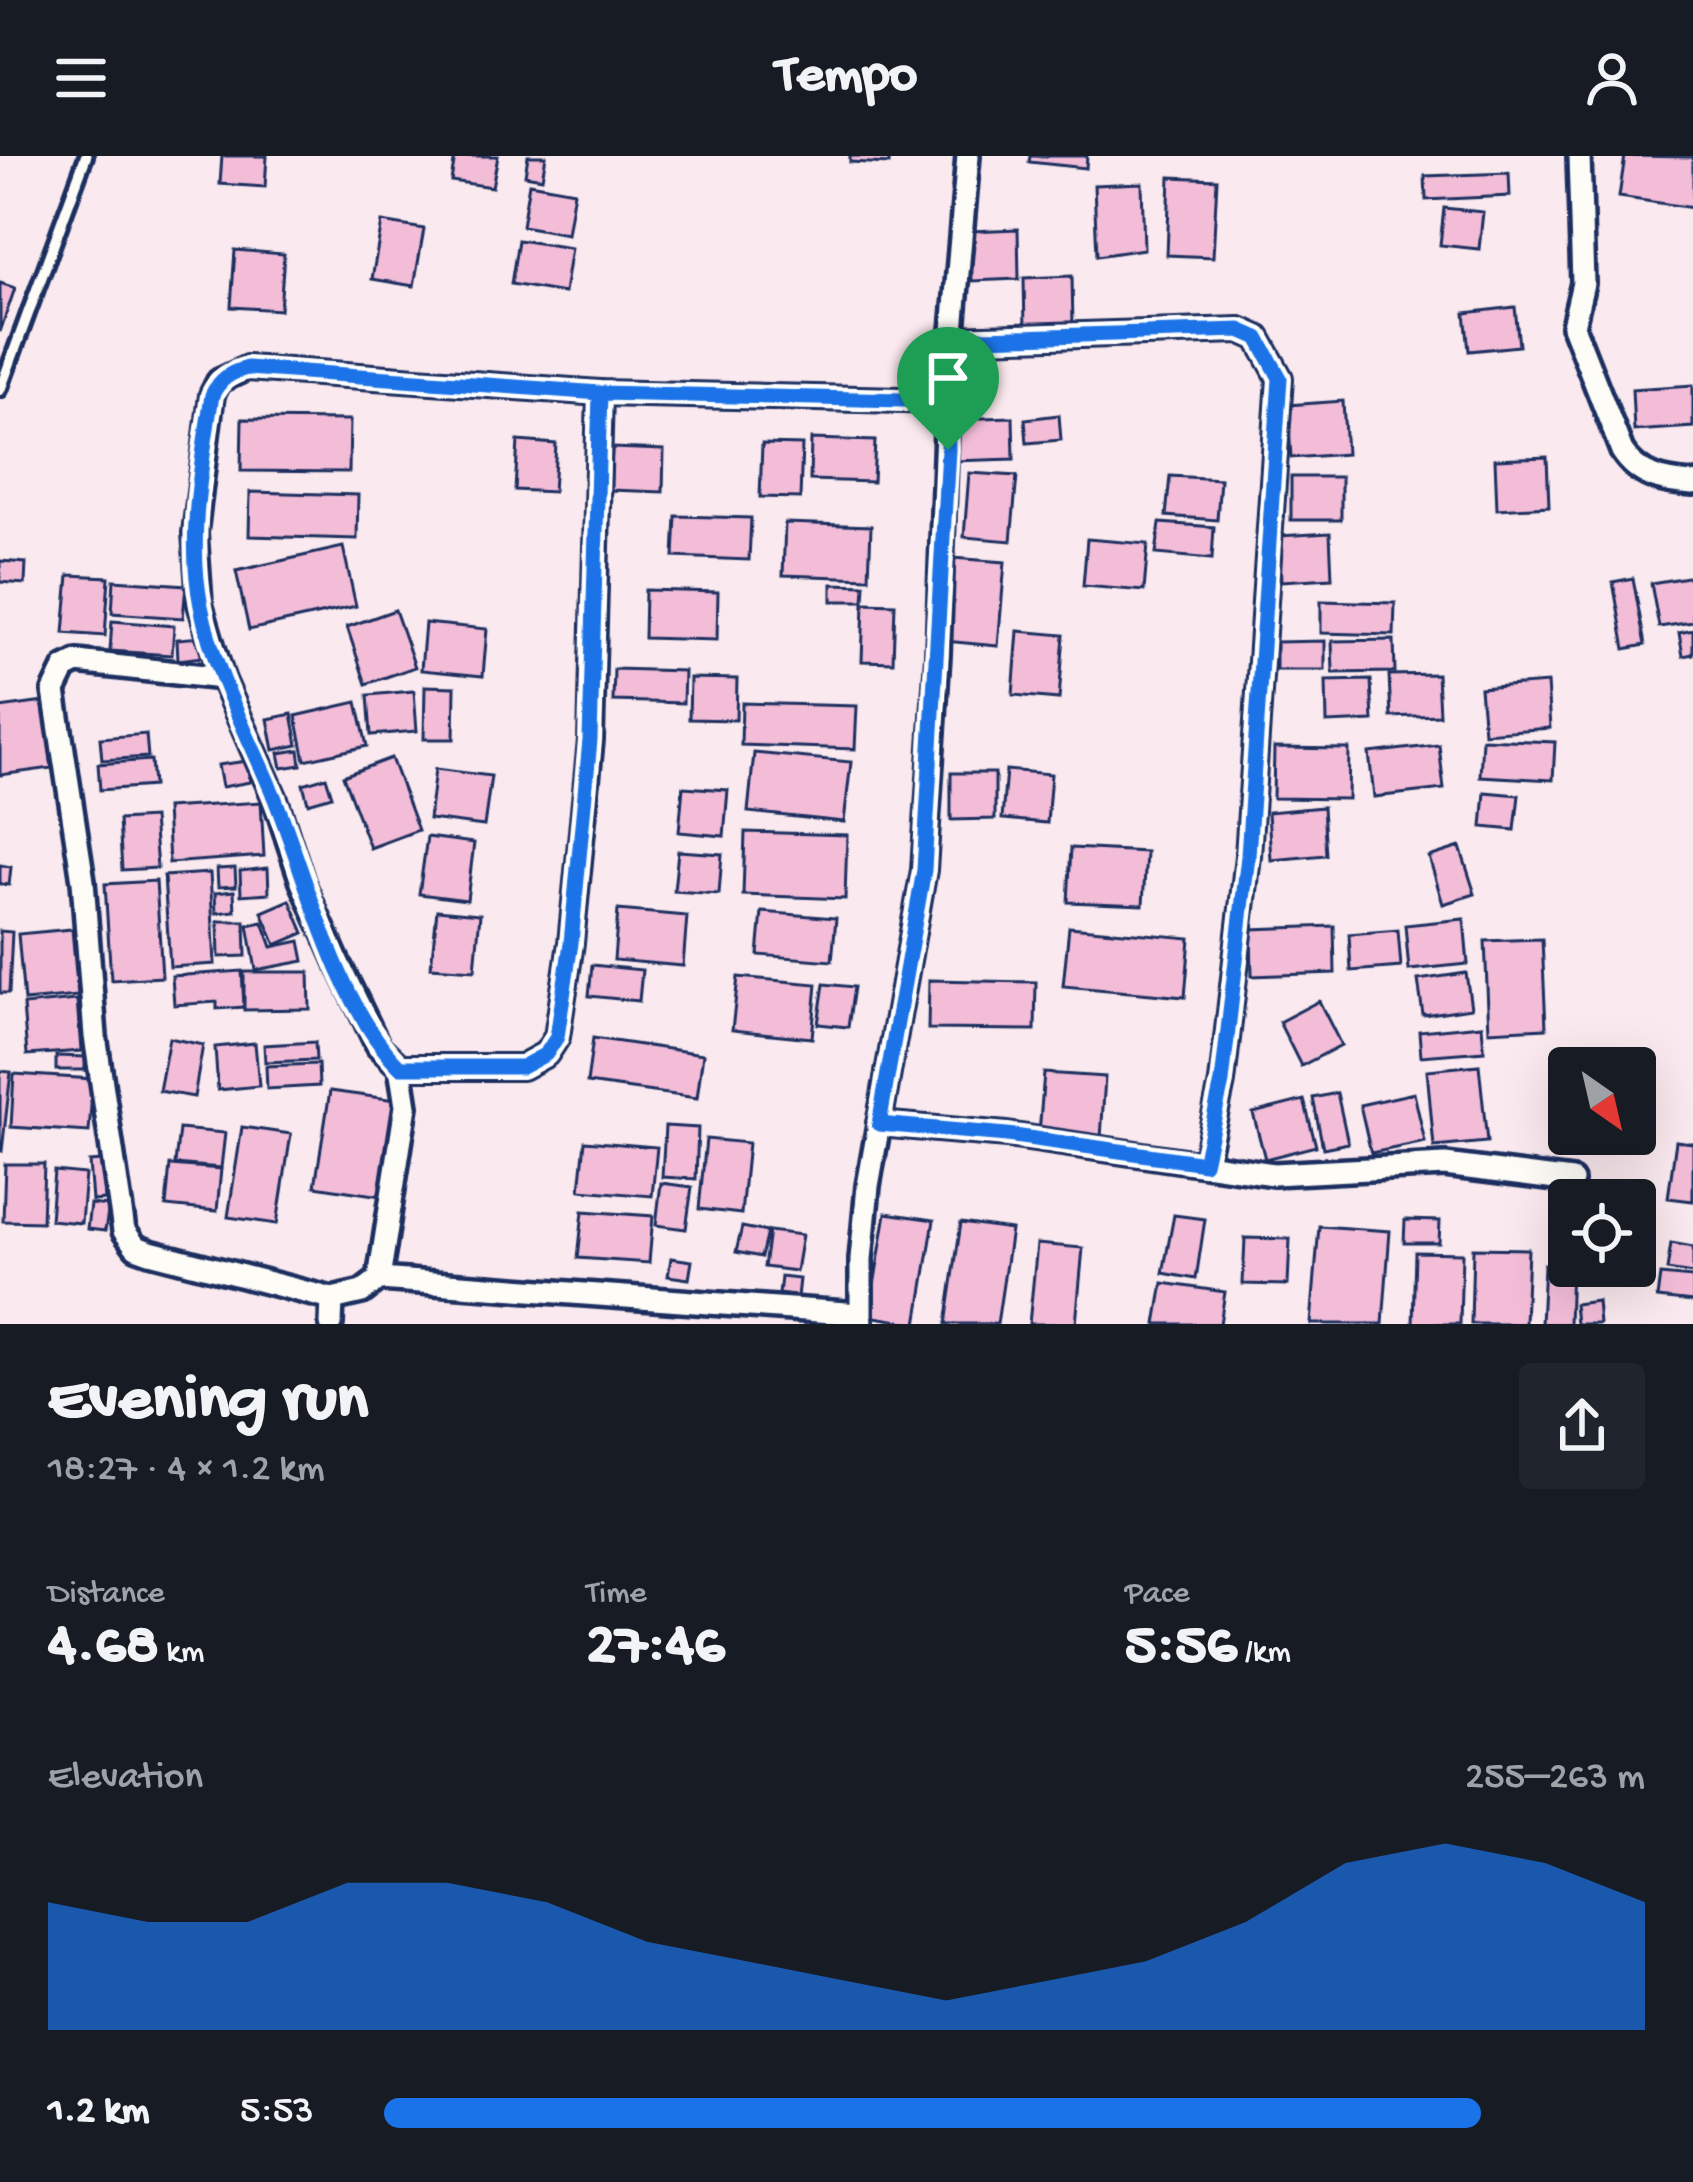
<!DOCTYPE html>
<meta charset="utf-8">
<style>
:root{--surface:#171b24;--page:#20242c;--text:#f1f3f6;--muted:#9ea1a6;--accent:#1a73e8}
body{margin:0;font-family:"Gochi Hand",sans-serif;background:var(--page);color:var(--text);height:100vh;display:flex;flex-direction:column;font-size:45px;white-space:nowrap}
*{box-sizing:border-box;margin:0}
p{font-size:39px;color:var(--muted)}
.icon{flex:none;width:66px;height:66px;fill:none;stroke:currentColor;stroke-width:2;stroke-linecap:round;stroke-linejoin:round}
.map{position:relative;height:1168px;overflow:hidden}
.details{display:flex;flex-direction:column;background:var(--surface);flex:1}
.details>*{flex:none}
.needle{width:78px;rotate:146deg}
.buttons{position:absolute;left:1548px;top:891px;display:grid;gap:24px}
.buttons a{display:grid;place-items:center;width:108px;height:108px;border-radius:12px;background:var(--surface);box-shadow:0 12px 48px #0002;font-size:60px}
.pin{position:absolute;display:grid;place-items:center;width:102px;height:102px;color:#fff;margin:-123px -51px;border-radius:50% 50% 50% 0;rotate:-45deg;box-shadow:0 0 12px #0007}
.pin .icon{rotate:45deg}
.round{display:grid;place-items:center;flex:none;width:126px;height:126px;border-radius:12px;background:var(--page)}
.headline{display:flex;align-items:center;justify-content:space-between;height:204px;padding:0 48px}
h1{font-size:66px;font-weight:700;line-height:90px}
.figures{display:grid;grid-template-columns:repeat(3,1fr);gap:18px;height:204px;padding:12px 48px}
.figures div{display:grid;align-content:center}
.figures b{font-size:60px;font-weight:700}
.figures small{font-size:33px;font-weight:400}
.figures p{font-size:33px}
.chart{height:336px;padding:24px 48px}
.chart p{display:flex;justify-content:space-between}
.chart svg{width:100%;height:216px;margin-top:12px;fill:var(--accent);opacity:.7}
ul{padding:0 48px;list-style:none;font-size:39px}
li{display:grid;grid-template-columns:192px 144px 1fr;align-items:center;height:90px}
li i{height:30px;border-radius:15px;background:var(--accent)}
header{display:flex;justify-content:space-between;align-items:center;height:156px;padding:0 48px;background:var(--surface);font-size:54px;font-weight:700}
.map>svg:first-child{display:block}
.building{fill:#f3bdd8;stroke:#1b2f5e;stroke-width:3}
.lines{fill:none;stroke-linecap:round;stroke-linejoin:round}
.service-casing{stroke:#1b2f5e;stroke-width:20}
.minor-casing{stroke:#1b2f5e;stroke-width:30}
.service{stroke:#fdfcf7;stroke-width:10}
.minor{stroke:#fdfcf7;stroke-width:21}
.route-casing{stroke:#fff;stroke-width:24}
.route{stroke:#1a73e8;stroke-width:15}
</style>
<header><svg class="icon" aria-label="menu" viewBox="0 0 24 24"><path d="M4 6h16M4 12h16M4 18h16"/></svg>Tempo<svg class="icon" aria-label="person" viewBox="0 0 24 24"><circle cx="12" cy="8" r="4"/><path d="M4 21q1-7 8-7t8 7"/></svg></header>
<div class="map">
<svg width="1693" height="1168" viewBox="0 0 1693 1168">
<rect width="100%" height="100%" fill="#fae9ee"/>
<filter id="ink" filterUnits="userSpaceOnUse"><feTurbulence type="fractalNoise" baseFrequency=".00833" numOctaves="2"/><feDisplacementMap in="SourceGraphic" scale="24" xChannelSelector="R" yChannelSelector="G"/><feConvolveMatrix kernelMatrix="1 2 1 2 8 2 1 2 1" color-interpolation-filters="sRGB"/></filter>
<g filter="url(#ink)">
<g class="building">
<polygon points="222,0 267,0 265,31 220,28"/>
<polygon points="455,0 498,0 492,31 451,25"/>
<polygon points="528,0 546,0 542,22 525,19"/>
<polygon points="850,0 889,0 889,8 850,6"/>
<polygon points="1030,0 1087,0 1086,12 1029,6"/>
<polygon points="1625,0 1693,1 1693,52 1619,41"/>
<polygon points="1509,17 1510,40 1426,44 1425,20"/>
<polygon points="1170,21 1217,23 1213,101 1167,99"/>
<polygon points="529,27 574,35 567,78 522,70"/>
<polygon points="1142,27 1144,93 1097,100 1094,29"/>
<polygon points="1444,52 1483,56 1479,93 1440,89"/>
<polygon points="382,66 424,73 414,130 372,123"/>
<polygon points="1018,73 1019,123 972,125 971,75"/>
<polygon points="518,84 571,92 564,137 511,128"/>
<polygon points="235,94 284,98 280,154 231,151"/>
<polygon points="1072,120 1073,171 1025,173 1024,122"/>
<polygon points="0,127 15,132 0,176"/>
<polygon points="1515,151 1519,190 1469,195 1465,157"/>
<polygon points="1693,229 1693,271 1634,275 1632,233"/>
<polygon points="1343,245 1346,298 1291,302 1288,249"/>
<polygon points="1059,259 1061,284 1027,287 1025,263"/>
<polygon points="1013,261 1014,303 953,305 951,263"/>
<polygon points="242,263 350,264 349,316 241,315"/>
<polygon points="811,283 875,285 873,326 810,324"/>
<polygon points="518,285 556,288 553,336 515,334"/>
<polygon points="762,288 802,289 800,342 760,341"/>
<polygon points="612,292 664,294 663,336 610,334"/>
<polygon points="1547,301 1549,350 1497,353 1495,303"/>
<polygon points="969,317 1017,320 1011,385 964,381"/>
<polygon points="1170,320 1220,323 1217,364 1166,360"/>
<rect x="1291" y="321" width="50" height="43"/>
<polygon points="250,336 358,339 357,383 249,380"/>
<polygon points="676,360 751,362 749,404 674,401"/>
<polygon points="785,367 871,370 869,422 783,419"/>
<polygon points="1160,367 1214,371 1212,403 1156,398"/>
<polygon points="1330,377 1332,422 1281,425 1279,380"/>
<polygon points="1087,383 1148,388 1144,435 1083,430"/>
<polygon points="343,391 356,450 249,474 236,415"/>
<polygon points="952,402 1005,406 998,490 944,485"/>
<polygon points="0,405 26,407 25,428 0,426"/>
<polygon points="69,419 109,421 105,480 64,477"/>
<polygon points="1693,420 1693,466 1659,471 1651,427"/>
<polygon points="1633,422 1645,489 1625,493 1613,426"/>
<polygon points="114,424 186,429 183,462 112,457"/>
<polygon points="832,428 865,429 864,445 832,445"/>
<polygon points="645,434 718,436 717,484 644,482"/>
<polygon points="1321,445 1395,447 1394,479 1321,477"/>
<polygon points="864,447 895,448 893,506 862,505"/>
<polygon points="395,454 415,511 366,528 347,471"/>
<polygon points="112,465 174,470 172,499 110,495"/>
<polygon points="425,467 487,473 483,520 421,514"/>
<polygon points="1693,474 1693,498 1683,500 1679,477"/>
<polygon points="1018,475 1064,479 1059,543 1013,539"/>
<polygon points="201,481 202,501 178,504 177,483"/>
<polygon points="1394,484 1395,516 1333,517 1332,485"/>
<polygon points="1325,485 1325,514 1276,514 1276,486"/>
<polygon points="614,513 684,515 683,547 613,545"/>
<polygon points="1437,518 1439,559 1391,561 1389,519"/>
<polygon points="690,522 737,523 736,564 689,563"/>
<polygon points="1371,524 1373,565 1327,567 1326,525"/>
<polygon points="1547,527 1550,572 1484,577 1480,532"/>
<polygon points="425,530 455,531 454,583 424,583"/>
<polygon points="414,535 417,575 371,579 368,539"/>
<polygon points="44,546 52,612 0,619 0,552"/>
<polygon points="357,546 367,590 305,604 296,560"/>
<polygon points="742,547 857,550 855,593 741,589"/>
<polygon points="292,558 298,589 274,594 268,563"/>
<polygon points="146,578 148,601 102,604 100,582"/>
<polygon points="1482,583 1555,586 1553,624 1480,620"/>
<polygon points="1439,589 1444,633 1374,641 1369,597"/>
<polygon points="1274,592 1349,593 1348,643 1273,642"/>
<polygon points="299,594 301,609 282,612 279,597"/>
<polygon points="754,597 851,606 844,666 748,656"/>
<polygon points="391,602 418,674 370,692 343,620"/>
<polygon points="151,604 153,630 100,634 98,608"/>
<polygon points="247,605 250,626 222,631 218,609"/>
<polygon points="435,613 491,620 484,670 429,663"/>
<polygon points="1006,614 1051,618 1047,667 1002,663"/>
<polygon points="951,617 995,617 995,663 951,664"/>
<polygon points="326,621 332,640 308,647 303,628"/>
<polygon points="683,631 728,634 724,680 679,676"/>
<polygon points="1485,636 1519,639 1515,674 1482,671"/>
<polygon points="261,646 264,700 169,707 166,652"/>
<polygon points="1323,651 1326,699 1271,704 1268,656"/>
<polygon points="153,662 157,712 122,714 119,664"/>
<polygon points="745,676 847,679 845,743 743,739"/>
<polygon points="427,681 474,687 467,744 419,738"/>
<polygon points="1460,691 1475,738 1443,748 1429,701"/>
<polygon points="1071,692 1146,696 1143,749 1068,746"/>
<polygon points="678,695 722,698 719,738 674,735"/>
<polygon points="0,709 11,711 9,729 0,728"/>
<polygon points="235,712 236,730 218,731 217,713"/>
<polygon points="268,712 269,737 241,739 240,715"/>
<polygon points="210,717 215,808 170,811 164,720"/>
<polygon points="156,725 162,821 111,824 105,728"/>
<polygon points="234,735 235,755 216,757 215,737"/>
<polygon points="290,744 304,777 276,789 262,756"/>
<polygon points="437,754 480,758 475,814 431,811"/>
<polygon points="618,754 687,760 683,810 614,804"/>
<polygon points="762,756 836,762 832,805 758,799"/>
<polygon points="1464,763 1468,808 1409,814 1405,769"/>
<polygon points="218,765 245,765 246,800 219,801"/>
<polygon points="263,766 272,791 300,785 304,805 256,814 248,769"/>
<polygon points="1334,770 1335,817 1252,820 1251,773"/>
<polygon points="1069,771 1190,782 1185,841 1063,830"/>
<polygon points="72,773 78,840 24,845 18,778"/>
<polygon points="1398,774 1401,811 1351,815 1349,778"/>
<polygon points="0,775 12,776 9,837 0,837"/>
<polygon points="1542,783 1546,872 1489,875 1485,785"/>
<polygon points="592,809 642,814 639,845 589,840"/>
<polygon points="242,815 244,851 217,853 217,846 174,849 172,820"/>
<polygon points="244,816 309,816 310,853 244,854"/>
<polygon points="1466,817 1471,852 1423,859 1418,824"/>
<polygon points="738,821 817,828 812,882 732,874"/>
<polygon points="929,824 1036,826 1035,874 928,873"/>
<polygon points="824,828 854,831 848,871 818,868"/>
<polygon points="77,844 81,895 27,899 23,849"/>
<polygon points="1319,845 1341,889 1301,910 1279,866"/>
<polygon points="1482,869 1484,895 1421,900 1419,875"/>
<polygon points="169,882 203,889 194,941 159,935"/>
<polygon points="593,882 703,898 697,942 587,927"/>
<polygon points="315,886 316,904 265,906 264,889"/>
<polygon points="255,887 259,930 218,934 215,891"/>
<polygon points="56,900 85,901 85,914 56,914"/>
<polygon points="318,908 319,930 267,933 266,910"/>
<polygon points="1479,909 1487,986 1434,991 1427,914"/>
<polygon points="0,915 11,916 2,995 0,994"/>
<polygon points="1044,917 1105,921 1101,982 1039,978"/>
<polygon points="14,918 93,923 89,976 11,971"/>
<polygon points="330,935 396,944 381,1040 315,1030"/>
<polygon points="1337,937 1348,987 1323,992 1313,942"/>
<polygon points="1414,937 1425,986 1371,997 1360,949"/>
<polygon points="1304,944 1316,990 1265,1003 1253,957"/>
<polygon points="665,970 698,972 696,1023 662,1021"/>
<polygon points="242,971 291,978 277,1068 228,1061"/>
<polygon points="179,973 225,977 221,1012 175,1008"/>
<polygon points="706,983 748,987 741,1058 699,1053"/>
<polygon points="585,985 657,991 652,1040 580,1034"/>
<polygon points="1676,985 1693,987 1693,1045 1668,1042"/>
<polygon points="102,1005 105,1044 92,1045 89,1006"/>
<polygon points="5,1008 44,1008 42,1066 3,1065"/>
<polygon points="170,1009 221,1013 217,1055 166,1050"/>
<polygon points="54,1015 85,1018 81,1067 50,1064"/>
<polygon points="661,1027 692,1031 686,1073 656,1069"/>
<polygon points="90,1048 109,1050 105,1075 87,1073"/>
<polygon points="583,1055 653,1060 649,1107 578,1102"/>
<polygon points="886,1057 934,1064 917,1168 869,1160"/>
<polygon points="1174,1059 1205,1063 1196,1123 1163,1117"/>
<polygon points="1405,1064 1440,1065 1439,1087 1404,1087"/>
<polygon points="961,1067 1011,1074 997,1168 946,1168"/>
<polygon points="1319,1070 1390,1075 1383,1168 1311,1168"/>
<polygon points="742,1071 767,1076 761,1101 736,1096"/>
<polygon points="769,1075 802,1079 796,1115 764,1111"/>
<polygon points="1245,1082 1290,1083 1288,1129 1243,1128"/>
<polygon points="1671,1087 1693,1091 1693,1118 1667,1114"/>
<polygon points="1037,1088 1083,1092 1076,1168 1029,1168"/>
<polygon points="1473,1092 1528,1093 1525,1168 1471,1168"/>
<polygon points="1415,1096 1462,1097 1460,1168 1413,1168"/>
<polygon points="671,1102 692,1105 689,1123 668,1120"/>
<polygon points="1544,1108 1571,1110 1569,1168 1541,1168"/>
<polygon points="1660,1119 1693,1122 1693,1146 1657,1142"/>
<polygon points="781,1121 799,1123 797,1141 779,1138"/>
<polygon points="1163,1127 1225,1136 1220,1168 1156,1168"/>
<polygon points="1597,1145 1599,1168 1576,1168 1574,1148"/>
</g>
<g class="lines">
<g class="service-casing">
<polyline id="service" points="0,234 86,0"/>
</g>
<g class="minor-casing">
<g id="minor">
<path d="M1579 0 1583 127 1573 170 1622 295C1639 321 1663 326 1693 328"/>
<polyline points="952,183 1240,174 1258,182 1280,222 1248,700 1222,926 1205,1007"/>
<polyline points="222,522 77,506 65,512 54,535 83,725 95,880 124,1075 136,1091 150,1096 332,1143"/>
<polyline points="400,911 522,911 546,898 557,881 571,787 591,584 600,237"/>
<polyline points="879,968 1007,979 1273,1018 1445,1009 1572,1025"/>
<polyline points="379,1123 860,1158"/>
<polyline points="331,1168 332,1143 362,1136 379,1123 406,950 400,911 378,890 337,805 302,726 275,643 222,522 200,448 195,377 212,239 219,225 247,212 600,237 947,245"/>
<polyline points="861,1168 861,1103 868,1030 924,714 938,499 947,245 968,0"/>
</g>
</g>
<use href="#service" class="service"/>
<use href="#minor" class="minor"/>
</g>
</g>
<g class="lines" filter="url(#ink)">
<g class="route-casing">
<path id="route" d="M948 294 947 245 600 237 247 212C229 217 220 223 212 239 202 307 187 381 201 450 214 516 247 576 273 638 306 719 337 850 400 911H522L546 898 557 881 571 787 590 584 600 237 947 245 952 183 1240 174 1258 182 1280 222 1248 700 1222 926 1204 1007 1007 979 879 968 924 714 948 294"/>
</g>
<use href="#route" class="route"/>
</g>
</svg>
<div class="buttons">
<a><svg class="needle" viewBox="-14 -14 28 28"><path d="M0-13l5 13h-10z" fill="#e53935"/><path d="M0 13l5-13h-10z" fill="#9ea1a6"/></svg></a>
<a><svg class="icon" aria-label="locate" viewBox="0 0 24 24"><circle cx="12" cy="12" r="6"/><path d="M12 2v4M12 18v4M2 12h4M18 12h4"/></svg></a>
</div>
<div class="pin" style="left:948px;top:294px;background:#1e9e55"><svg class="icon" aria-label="arrive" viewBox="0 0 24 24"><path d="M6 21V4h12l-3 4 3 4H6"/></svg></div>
</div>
<section class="details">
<div class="headline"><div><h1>Evening run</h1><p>18:27 · 4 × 1.2 km</p></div><a class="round"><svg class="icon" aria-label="share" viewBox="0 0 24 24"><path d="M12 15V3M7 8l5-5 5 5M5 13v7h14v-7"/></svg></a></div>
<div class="figures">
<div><p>Distance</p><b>4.68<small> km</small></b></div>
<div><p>Time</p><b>27:46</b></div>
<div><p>Pace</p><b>5:56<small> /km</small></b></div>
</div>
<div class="chart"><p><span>Elevation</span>255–263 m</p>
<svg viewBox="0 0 160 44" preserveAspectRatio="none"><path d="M0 44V18L10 22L20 22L30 14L40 14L50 18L60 26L70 30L80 34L90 38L100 34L110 30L120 22L130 10L140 6L150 10L160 18V44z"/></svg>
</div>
<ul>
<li><b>1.2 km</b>5:53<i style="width:87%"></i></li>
</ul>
</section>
